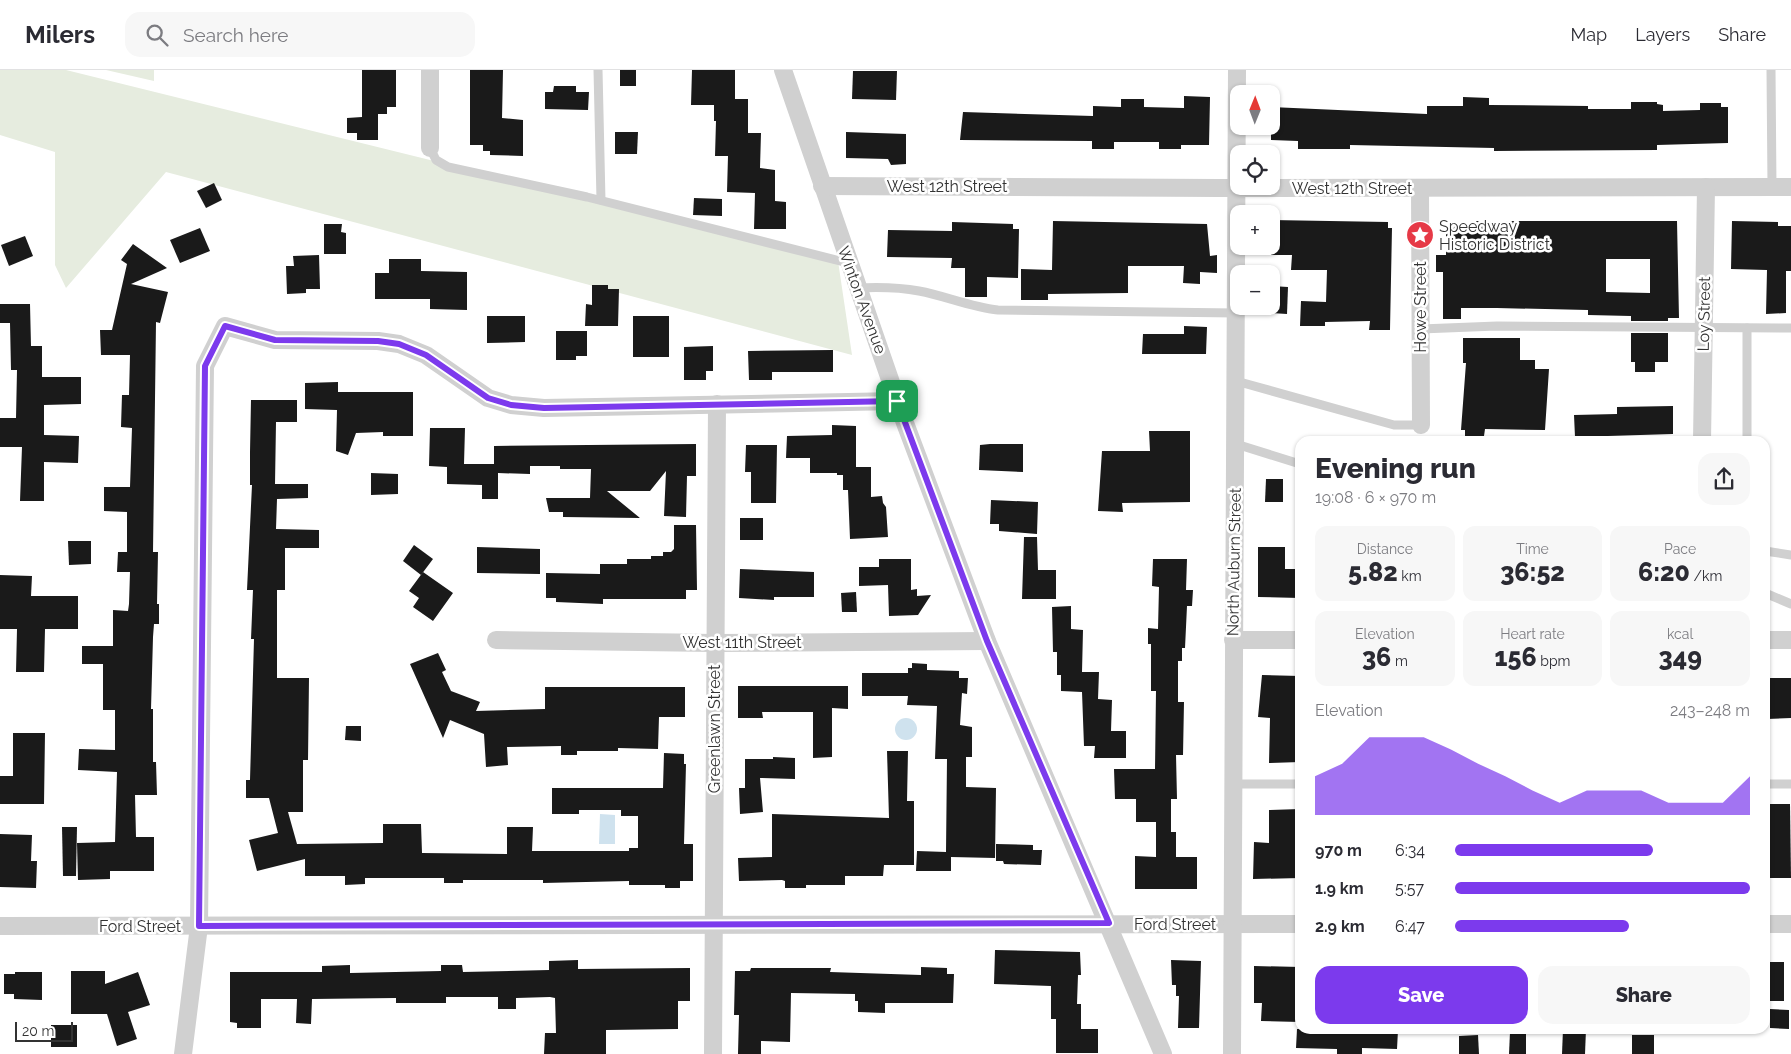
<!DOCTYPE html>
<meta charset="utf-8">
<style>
:root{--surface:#fff;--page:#f7f7f7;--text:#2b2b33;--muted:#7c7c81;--line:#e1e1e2;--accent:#7c3aed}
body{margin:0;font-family:Raleway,sans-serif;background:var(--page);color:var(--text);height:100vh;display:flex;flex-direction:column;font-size:19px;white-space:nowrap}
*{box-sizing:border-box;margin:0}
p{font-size:16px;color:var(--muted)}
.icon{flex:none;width:28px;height:28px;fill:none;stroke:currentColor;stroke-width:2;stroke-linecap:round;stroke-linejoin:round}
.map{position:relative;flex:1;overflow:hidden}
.side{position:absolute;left:1295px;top:366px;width:475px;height:598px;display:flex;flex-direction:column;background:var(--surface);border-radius:15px;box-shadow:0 1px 4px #0004}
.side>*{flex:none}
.needle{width:32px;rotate:1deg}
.fabs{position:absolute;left:1230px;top:15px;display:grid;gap:10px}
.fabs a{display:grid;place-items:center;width:50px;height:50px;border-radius:10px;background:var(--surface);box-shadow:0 1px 4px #0004;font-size:25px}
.scale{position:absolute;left:15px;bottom:12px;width:58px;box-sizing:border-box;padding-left:5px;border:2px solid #333;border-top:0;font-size:14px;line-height:18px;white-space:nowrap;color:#333;-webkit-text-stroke:4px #fff;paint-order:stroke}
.pin{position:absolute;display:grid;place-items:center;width:42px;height:42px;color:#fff;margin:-21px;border-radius:10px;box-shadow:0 2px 8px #0006}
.round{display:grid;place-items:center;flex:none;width:52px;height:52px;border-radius:15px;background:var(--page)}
.head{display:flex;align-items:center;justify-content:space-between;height:85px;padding:0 20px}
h1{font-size:28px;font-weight:800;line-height:38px}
.stats{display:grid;grid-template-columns:repeat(3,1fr);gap:8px;height:85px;padding:5px 20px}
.stats div{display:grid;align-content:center;border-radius:12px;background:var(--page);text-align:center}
.stats b{font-size:25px;font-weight:800}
.stats small{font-size:14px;font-weight:400}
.stats p{font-size:14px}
.chart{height:140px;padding:10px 20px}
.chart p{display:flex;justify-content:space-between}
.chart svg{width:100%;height:90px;margin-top:5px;fill:var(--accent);opacity:.7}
.action{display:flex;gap:10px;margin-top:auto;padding:10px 20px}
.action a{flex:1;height:58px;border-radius:15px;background:var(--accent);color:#fff;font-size:20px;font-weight:800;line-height:58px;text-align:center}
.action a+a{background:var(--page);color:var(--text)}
ul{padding:0 20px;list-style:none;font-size:16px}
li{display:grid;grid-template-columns:80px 60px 1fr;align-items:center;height:38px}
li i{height:12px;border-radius:6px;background:var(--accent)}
header{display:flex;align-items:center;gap:30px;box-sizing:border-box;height:70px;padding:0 25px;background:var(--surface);border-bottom:1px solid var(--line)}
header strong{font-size:24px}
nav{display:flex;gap:28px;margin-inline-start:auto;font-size:18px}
.search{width:350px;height:45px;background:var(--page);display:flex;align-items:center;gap:12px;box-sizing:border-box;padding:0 18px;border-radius:15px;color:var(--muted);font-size:19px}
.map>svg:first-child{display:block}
.green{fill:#e6ecdf}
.water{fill:#cfe2ee}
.building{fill:#1a1a1a;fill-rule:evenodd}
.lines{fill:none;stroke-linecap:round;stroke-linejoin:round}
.service{stroke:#d0d0d0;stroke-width:9}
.minor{stroke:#d0d0d0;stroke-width:18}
.route-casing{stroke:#fff;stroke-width:10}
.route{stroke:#7c3aed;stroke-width:6}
.labels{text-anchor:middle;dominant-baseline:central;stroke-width:5;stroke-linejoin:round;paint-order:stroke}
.street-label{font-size:16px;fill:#333;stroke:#fff}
.poi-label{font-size:16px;fill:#333;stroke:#fff;text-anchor:start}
</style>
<header>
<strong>Milers</strong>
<div class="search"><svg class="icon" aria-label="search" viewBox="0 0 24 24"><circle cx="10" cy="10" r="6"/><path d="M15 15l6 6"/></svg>Search here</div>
<nav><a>Map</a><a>Layers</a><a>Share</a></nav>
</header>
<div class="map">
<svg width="1791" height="984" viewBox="0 0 1791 984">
<rect width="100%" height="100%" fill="#fff"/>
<g class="green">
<polygon points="0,0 66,0 838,191 852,285 166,102 66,218 55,195 55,82 0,65"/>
<polygon points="106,0 154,0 154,11"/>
</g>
<g class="water">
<circle cx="906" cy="659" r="11"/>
<polygon points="600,744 615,745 615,774 599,774"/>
</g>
<g class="building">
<polygon points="362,0 396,0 396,37 387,37 387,44 378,44 378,70 357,70 357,63 347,63 347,48 362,47"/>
<polygon points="470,0 503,0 502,48 523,50 523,86 490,85 490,81 483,81 483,75 470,75"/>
<rect x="620" y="0" width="16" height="16"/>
<polygon points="692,0 735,0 735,29 748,29 748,63 761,63 760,98 775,100 775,131 786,132 786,159 754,159 755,123 727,122 728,86 715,86 716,51 714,51 714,35 691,35"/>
<polygon points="853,1 897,1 896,30 852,29"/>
<polygon points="554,16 576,16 576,22 589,22 588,40 545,39 545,22 553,22"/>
<polygon points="1184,26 1210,27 1209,75 1181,75 1181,79 1159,79 1159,72 1114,72 1114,79 1092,79 1092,71 960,70 963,42 1093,46 1093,36 1121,37 1121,29 1144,29 1144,37 1184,38"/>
<polygon points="1463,27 1489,28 1489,35 1588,36 1588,39 1631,39 1631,32 1657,32 1657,34 1663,35 1663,41 1700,40 1700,33 1721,33 1721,37 1728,37 1728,73 1657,75 1657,80 1494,81 1494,78 1350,75 1350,79 1298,79 1298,71 1271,70 1271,37 1427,44 1427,36 1463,36"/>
<polygon points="615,62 638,62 637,84 615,84"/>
<polygon points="846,62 906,64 906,94 891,95 888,89 846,88"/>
<polygon points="214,113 222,130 206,138 197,121"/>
<polygon points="694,128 722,129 722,146 693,145"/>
<polygon points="1271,150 1388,152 1388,158 1392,158 1390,260 1369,260 1370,251 1325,252 1325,256 1300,256 1301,231 1326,232 1327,200 1291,200 1292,185 1271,185"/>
<polygon points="1053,151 1207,154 1210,186 1217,185 1217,203 1200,202 1200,214 1183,213 1184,196 1128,196 1128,223 1048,224 1048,230 1021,230 1021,199 1052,200"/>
<path d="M1476 151H1677L1679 248H1668V251H1631V246L1588 245V240L1497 238H1461V249H1443V202H1436V185H1446V159H1453L1455 155H1476ZM1606 189H1650V223L1606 222Z"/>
<polygon points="1732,151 1778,152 1778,156 1791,156 1791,201 1786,201 1786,243 1766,244 1767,200 1731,199"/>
<polygon points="952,152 1013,154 1013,159 1019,159 1018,208 987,207 987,227 965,227 965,198 951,198 952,188 887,187 888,160 952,161"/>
<polygon points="324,154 342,154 341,162 346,163 346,184 324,184"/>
<polygon points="200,158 210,181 180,193 170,170"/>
<polygon points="25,166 33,186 9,196 1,175"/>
<polygon points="133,174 167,198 131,214 168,222 160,253 156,252 153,482 158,482 157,534 159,534 159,554 154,554 153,567 151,639 153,639 153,692 156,692 157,725 135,725 136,767 154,767 154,801 110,801 110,809 78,810 77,773 115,772 117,702 78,700 79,679 115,680 115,640 103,640 103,594 82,594 82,576 113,576 113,540 128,541 129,534 130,502 117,502 118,482 127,482 127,442 104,441 104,417 130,417 132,358 121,357 122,325 129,325 130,285 101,285 100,260 112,260 127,194 121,190"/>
<polygon points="319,185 320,219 306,219 306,223 287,224 286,196 294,196 293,186"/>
<polygon points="389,189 421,189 421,201 467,202 467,240 430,239 430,229 375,229 375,203 389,203"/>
<polygon points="592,215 608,215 608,219 619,219 618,256 585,256 586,234 592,235"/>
<polygon points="1271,216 1288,217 1287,244 1271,243"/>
<polygon points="0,234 30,234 31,276 42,276 42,307 81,307 81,334 44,335 44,365 79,366 78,393 44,392 44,431 20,431 22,377 0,377 0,348 16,348 17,300 11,300 10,253 0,253"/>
<polygon points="487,246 525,246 525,272 487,273"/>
<rect x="633" y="246" width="36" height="41"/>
<polygon points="1184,256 1207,257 1206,284 1142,284 1143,264 1184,264"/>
<polygon points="556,261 587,261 587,286 576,286 576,290 556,290"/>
<polygon points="1631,263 1668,263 1668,292 1655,292 1655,302 1635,302 1635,292 1631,292"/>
<polygon points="1463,268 1520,268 1520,290 1535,290 1535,299 1549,299 1545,360 1485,359 1484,366 1465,366 1465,360 1461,360 1466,293 1463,293"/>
<polygon points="713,276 713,301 706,301 706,310 684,310 684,277"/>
<polygon points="833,280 833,302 772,302 772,310 749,310 748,281"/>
<polygon points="338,312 338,322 413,322 413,366 383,366 383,362 356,363 348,385 336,381 337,340 305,339 305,313"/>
<polygon points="251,330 297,330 297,352 276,352 275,414 308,414 308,428 277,429 276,459 319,460 319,478 285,478 285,520 277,520 277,608 309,608 308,690 303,690 303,742 288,742 297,774 383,773 383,754 421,754 422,783 507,784 507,757 533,757 532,781 629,781 629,778 638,778 638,746 621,746 621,740 579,740 579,744 552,744 552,718 663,718 664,683 684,684 684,694 686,694 684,774 693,774 693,811 680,811 680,818 665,818 665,815 629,815 629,811 543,813 543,810 463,810 463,813 444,813 444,808 365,808 365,814 345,815 345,806 305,806 305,789 257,801 249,770 278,763 269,728 246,728 246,710 250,710 254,569 251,569 253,520 247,520 252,415 250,415 250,382"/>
<polygon points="1673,336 1673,364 1575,367 1574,345 1617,344 1617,337"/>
<polygon points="832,355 856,356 856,397 871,397 871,427 882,426 883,433 886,437 888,467 850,469 848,420 843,420 843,405 837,405 837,403 810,403 810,388 786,388 787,366 832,365"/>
<polygon points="430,358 465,358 464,394 494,394 494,376 696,374 696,406 687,406 686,447 664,446 666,401 650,421 607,421 640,448 563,447 563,442 549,442 546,428 590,428 591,399 560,399 560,396 530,396 530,404 498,403 498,429 482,429 482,415 447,414 447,397 429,396"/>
<polygon points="1149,361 1190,361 1190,432 1122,433 1123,442 1098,441 1102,381 1150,381"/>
<polygon points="990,374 1023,374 1023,402 979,400 980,375"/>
<polygon points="746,375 777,375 776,433 751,433 751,402 745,402"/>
<polygon points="371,403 398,404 398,424 371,425"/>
<polygon points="1266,409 1283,409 1283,432 1265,432"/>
<polygon points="991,430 1038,432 1037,464 999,461 999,454 990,454"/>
<rect x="740" y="448" width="23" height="22"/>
<polygon points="674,455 696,455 697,520 686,520 686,529 603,529 603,534 556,532 556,528 546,528 546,503 600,504 600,494 627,494 627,489 651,489 651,486 663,486 663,482 671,482 674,479"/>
<polygon points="1024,467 1037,467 1038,500 1056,500 1056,529 1022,529"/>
<polygon points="68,471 91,471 91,494 69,495"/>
<polygon points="414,475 433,489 421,505 403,491"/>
<polygon points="477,477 540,479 540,504 477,503"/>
<polygon points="1258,477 1285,477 1285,499 1300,499 1300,528 1258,527"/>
<polygon points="879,489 911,489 911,520 917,519 917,526 931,525 918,545 889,546 888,515 859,516 859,497 879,497"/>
<polygon points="1153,489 1187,489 1186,520 1193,520 1192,536 1187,536 1185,578 1182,578 1182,591 1178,591 1178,632 1184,632 1183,685 1176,685 1177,729 1171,729 1171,762 1176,762 1176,787 1197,787 1197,819 1135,819 1135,786 1156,787 1156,752 1136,752 1136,729 1115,729 1114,699 1155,699 1156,621 1151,621 1151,574 1148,574 1148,558 1158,559 1159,517 1152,516"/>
<polygon points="740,499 814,502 814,527 774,527 774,530 739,528"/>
<polygon points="423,502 453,523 433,551 413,537 419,528 409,521"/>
<polygon points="0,505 32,506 31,526 78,526 78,559 45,559 44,602 16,602 17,559 0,559"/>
<polygon points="856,522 857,542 842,542 841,523"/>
<polygon points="1071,536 1071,559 1083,560 1082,602 1099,602 1098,629 1112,630 1111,661 1126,661 1126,688 1094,688 1095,676 1084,676 1082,622 1061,621 1061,605 1057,605 1057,582 1053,582 1052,537"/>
<polygon points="438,583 446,600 442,602 451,621 480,632 476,641 545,639 545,617 685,617 685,647 659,647 658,679 618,678 618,681 577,681 577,685 561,685 561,676 507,677 508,695 486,697 484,664 450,650 443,668 410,594"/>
<polygon points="912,593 927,594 927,600 959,601 959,608 968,608 967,624 962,623 960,655 972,657 972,687 966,687 966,717 996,718 995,788 951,787 951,801 916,801 917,781 946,782 947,689 935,689 937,636 907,635 908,626 862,626 862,603 908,603 908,598 912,598"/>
<polygon points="1262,605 1300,606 1300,692 1269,693 1270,648 1258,647"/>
<polygon points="1767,608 1791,608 1791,648 1767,649"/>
<polygon points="738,616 848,616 848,639 832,638 832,687 813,688 813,642 762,642 763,648 738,648"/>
<polygon points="346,656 361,656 361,671 345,670"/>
<polygon points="13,663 45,663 44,734 0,734 0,706 13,706"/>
<polygon points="887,681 908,681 907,731 914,731 914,795 884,795 883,806 845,806 845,815 806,815 806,818 785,818 785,811 782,810 739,811 738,788 772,787 772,744 889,748"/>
<polygon points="773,687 795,688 795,709 760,708 763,742 740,744 739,718 745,718 745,689 773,689"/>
<polygon points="1767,734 1790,734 1791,808 1769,808"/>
<polygon points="1300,739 1300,808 1253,809 1254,772 1269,773 1269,740"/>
<polygon points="62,757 77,757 76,806 63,806"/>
<polygon points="0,764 32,765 31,791 37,791 36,818 0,817"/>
<polygon points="996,774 1033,775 1033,780 1042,780 1041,795 1004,794 1003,791 996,791"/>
<polygon points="995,880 1080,882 1081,905 1078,905 1077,934 1081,934 1081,959 1098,959 1098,983 1056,983 1056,949 1051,949 1051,916 994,914"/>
<polygon points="578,890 578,899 690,898 690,931 678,931 678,959 606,960 606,984 544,984 545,963 556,963 555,928 550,927 516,928 516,939 498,939 498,927 446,927 446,933 396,933 396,928 312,929 311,954 296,953 297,929 261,929 261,958 237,958 237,953 230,952 230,902 322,902 322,896 350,895 350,903 441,901 441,895 462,895 463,902 549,900 549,891"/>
<polygon points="1171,890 1201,891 1199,958 1178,958 1179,926 1176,926 1176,915 1172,915"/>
<rect x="1765" y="892" width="19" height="39"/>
<polygon points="1254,896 1300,897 1300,952 1261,951 1262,933 1254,933"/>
<polygon points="921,897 947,898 947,904 954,904 953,933 885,933 885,943 858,942 858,931 855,931 855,924 791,923 790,972 761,971 761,984 738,984 739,945 734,945 735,901 750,901 751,898 831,898 830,902 921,905"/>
<polygon points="71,901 105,901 105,914 138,902 150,935 128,942 137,969 117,976 107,944 71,944"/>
<polygon points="15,902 42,902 42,930 14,929 14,924 4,924 4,904 15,904"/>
<polygon points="1770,939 1789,940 1789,959 1770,958"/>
<rect x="51" y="955" width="26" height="22"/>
<polygon points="1297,959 1398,960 1397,979 1362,978 1362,984 1337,984 1337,979 1296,978"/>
<polygon points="1563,959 1586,959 1585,984 1562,984"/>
<polygon points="1510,962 1526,962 1526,984 1509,984"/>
<polygon points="1478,965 1479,984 1459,984 1459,966"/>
<rect x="1632" y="965" width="22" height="19"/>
</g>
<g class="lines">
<g class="service">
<polyline points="598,0 601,130"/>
<polyline points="1771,0 1772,117"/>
<polyline points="430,78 436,90 448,97 587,127 848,193"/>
<path d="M857 218C878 217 898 217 919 221 946 226 970 237 998 240L1236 243"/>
<polyline points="1747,258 1747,371"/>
<polyline points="1421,259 1497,256 1791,258"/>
<polyline points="1236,311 1394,355 1421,355"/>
<polyline points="1236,374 1300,394"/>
<polyline points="1765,481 1791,485"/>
<polyline points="1765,523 1791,534"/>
<polyline points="1232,714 1300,714"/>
<polyline points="1765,714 1791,714"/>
</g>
<g class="minor">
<polyline points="430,0 430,78"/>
<polyline points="783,0 905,353 987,571 1163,984"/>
<polyline points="822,116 1218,118 1791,117"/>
<polyline points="1420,118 1421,355"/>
<polyline points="1702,371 1706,117"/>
<polyline points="496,570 714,573 987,571"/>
<polyline points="1233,570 1300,570"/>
<polyline points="1765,570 1791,570"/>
<polyline points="1765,854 1791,854"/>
<polyline points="0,856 1300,854"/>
<polyline points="183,984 199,856 205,296 225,256 275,270 378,271 399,274 426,285 488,328 511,335 544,338 897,331"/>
<polyline points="713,984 717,334"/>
<polyline points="1232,984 1237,0"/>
</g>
</g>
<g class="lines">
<g class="route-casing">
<polygon id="route" points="225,256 275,270 378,271 399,274 426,285 488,328 511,335 544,338 897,331 987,571 1109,853 199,856 205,296"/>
</g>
<use href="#route" class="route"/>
</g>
<defs>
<g id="sight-disc" transform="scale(1.4375)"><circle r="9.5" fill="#e63946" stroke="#fff"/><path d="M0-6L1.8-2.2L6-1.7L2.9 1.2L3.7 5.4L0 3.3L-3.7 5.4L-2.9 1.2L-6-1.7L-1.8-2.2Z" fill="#fff"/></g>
</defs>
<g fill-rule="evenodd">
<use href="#sight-disc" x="1420" y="165"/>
</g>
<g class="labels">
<g class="street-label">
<text x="947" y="116">West 12th Street</text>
<text x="1352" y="118">West 12th Street</text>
<text transform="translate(862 230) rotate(70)">Winton Avenue</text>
<text transform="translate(1420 237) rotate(-90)">Howe Street</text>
<text transform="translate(1704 244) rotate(-89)">Loy Street</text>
<text transform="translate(1234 492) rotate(-89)">North Auburn Street</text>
<text x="742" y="572">West 11th Street</text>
<text transform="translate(714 659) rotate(-90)">Greenlawn Street</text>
<text x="1175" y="854">Ford Street</text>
<text x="140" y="856">Ford Street</text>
</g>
<g class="poi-label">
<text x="1439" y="156">Speedway<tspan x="1439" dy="18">Historic District</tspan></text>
</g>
</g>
</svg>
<div class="fabs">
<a><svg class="needle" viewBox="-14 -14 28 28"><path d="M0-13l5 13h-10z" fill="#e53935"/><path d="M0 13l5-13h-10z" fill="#7c7c81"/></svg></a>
<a><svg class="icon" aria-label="locate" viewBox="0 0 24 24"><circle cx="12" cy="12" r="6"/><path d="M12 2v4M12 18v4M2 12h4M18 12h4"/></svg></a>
<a>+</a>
<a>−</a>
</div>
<div class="scale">20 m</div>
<div class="pin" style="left:897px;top:331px;background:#1e9e55"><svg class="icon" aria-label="arrive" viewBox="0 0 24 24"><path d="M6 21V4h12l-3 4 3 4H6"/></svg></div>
<section class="side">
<div class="head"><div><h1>Evening run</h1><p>19:08 · 6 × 970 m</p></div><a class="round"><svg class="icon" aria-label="share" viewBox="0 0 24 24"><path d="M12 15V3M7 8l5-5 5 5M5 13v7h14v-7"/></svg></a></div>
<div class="stats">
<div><p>Distance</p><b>5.82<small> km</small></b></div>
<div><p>Time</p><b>36:52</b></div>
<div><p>Pace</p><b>6:20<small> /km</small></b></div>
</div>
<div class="stats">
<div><p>Elevation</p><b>36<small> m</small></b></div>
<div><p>Heart rate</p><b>156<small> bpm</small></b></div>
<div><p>kcal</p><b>349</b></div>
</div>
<div class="chart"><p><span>Elevation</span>243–248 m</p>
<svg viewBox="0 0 160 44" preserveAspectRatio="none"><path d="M0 44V25L10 19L20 6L30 6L40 6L50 12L60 19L70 25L80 32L90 38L100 32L110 32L120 32L130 38L140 38L150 38L160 25V44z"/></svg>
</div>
<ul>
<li><b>970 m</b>6:34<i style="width:67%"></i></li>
<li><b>1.9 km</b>5:57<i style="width:100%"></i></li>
<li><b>2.9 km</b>6:47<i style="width:59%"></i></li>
</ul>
<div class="action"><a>Save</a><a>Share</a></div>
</section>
</div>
